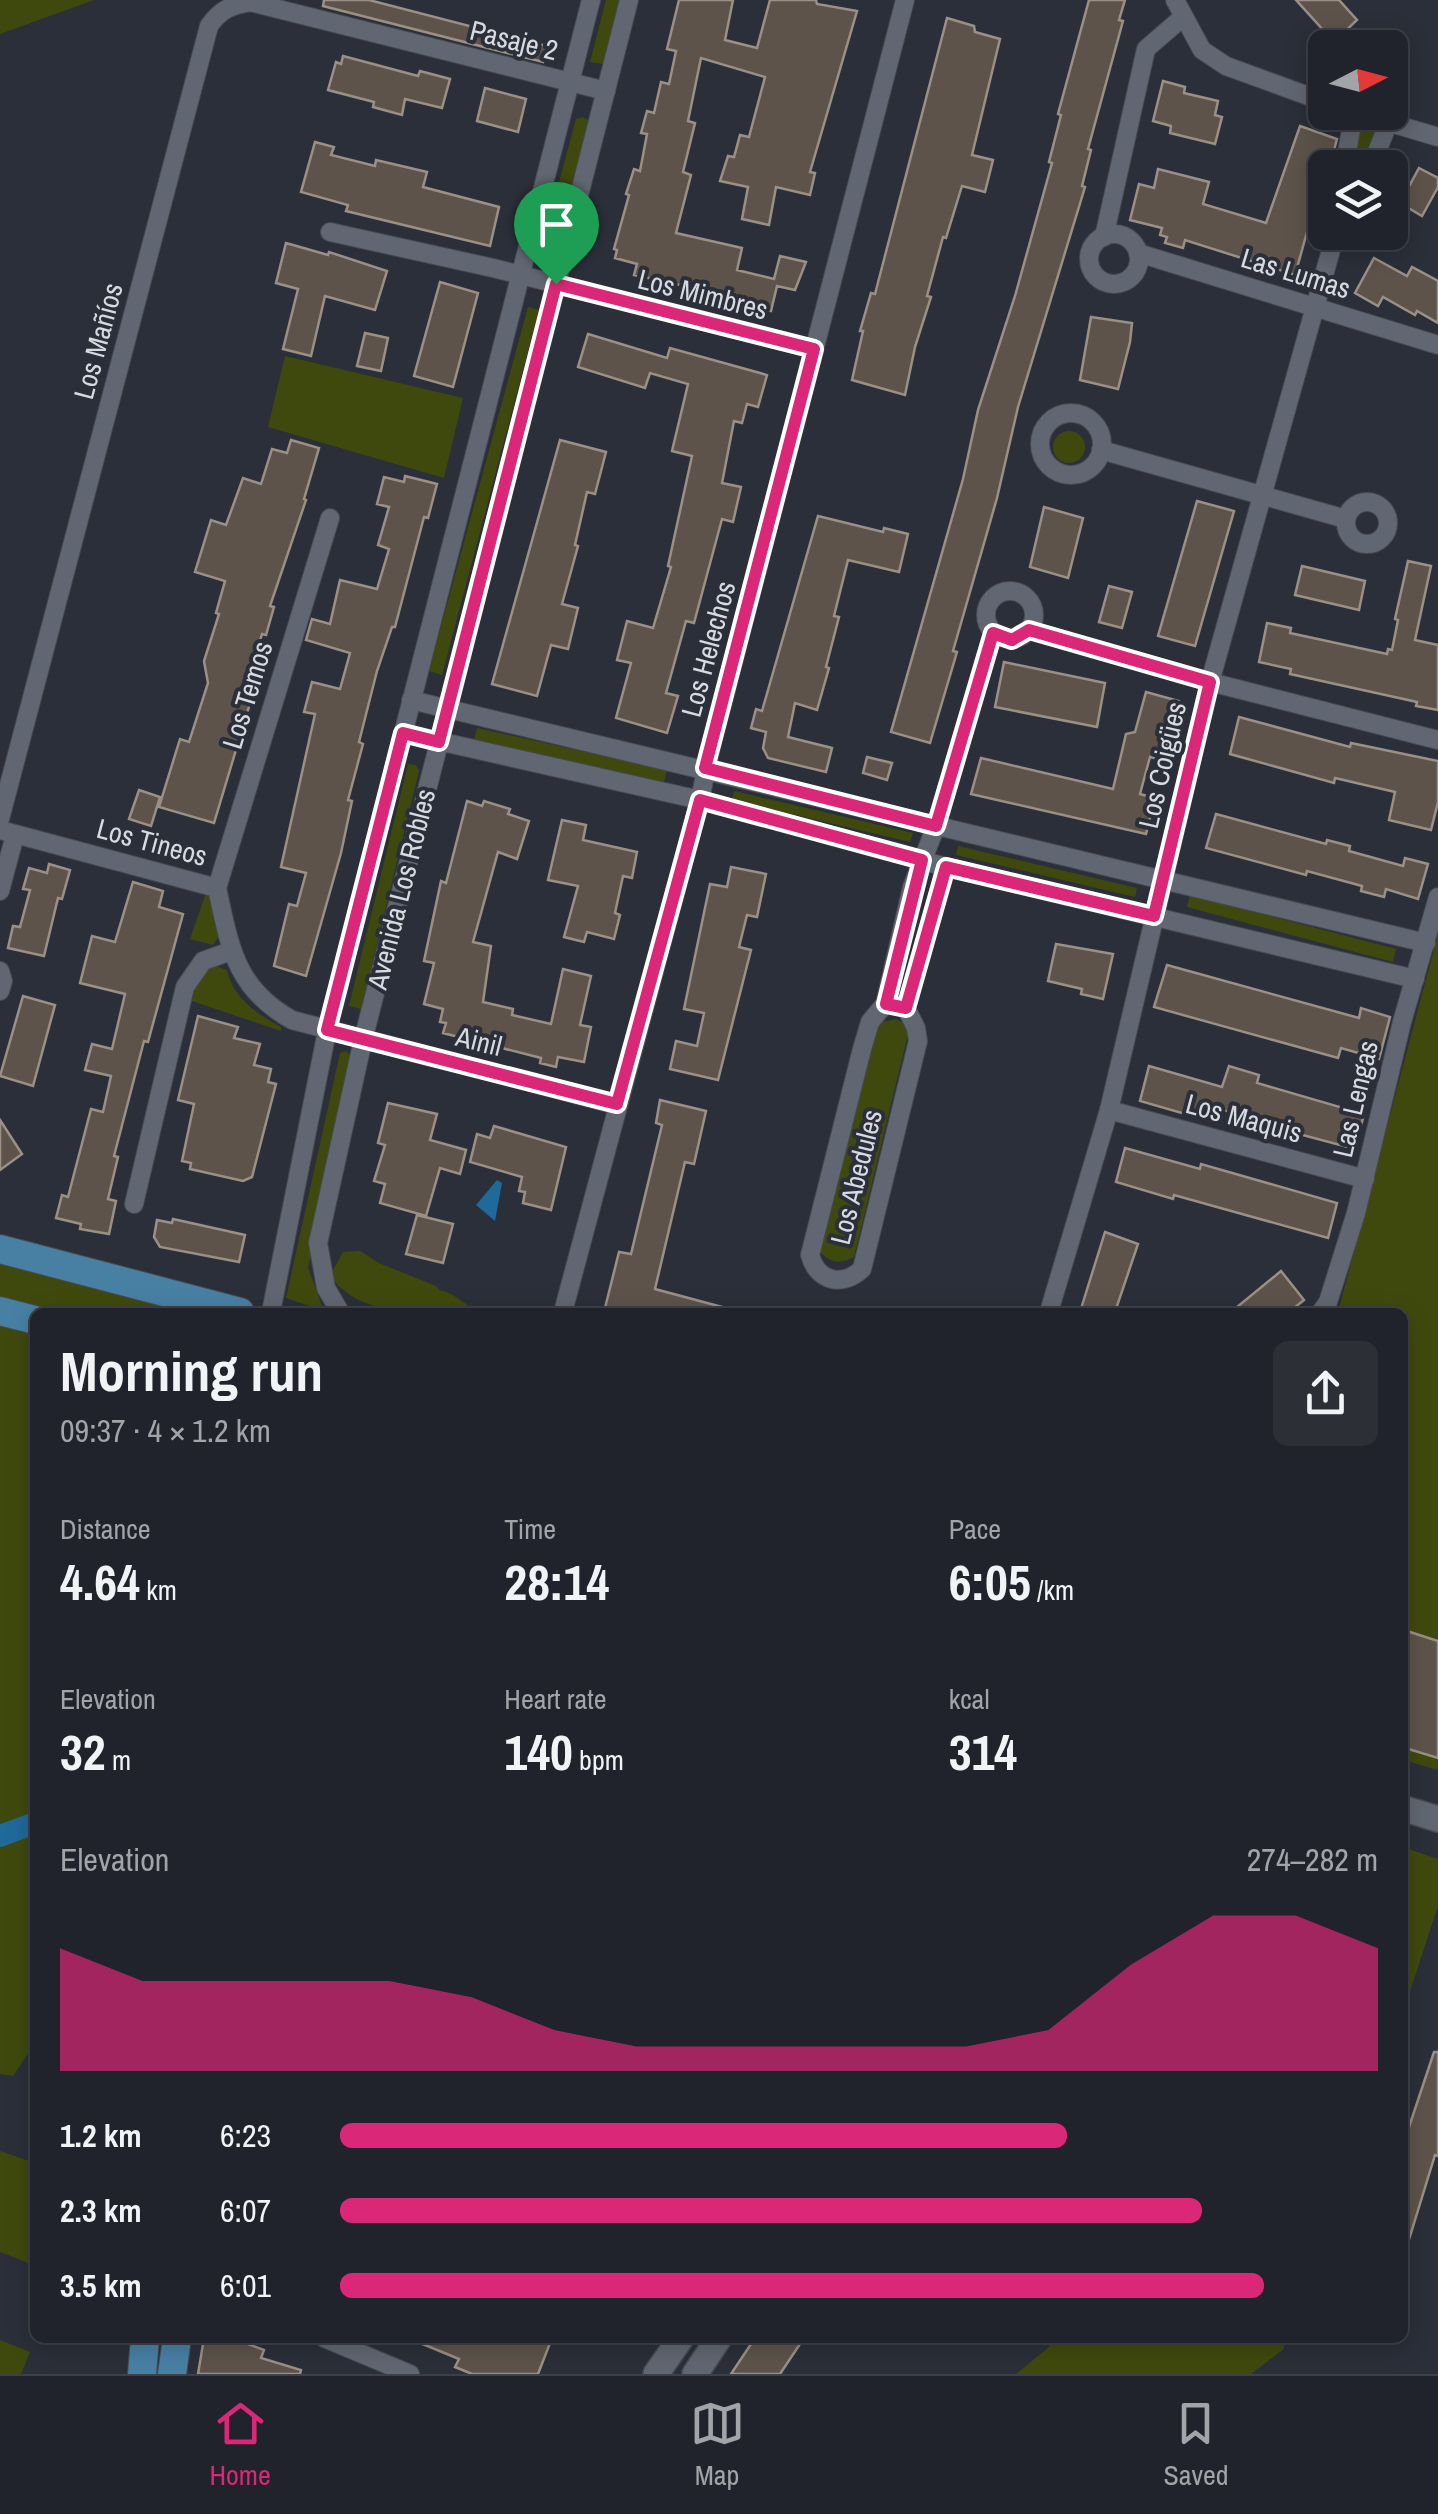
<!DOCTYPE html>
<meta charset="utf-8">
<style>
:root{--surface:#20232b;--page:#2d2f37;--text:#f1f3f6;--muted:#a2a4a9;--line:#3d4047;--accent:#db2777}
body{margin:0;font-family:"Archivo Narrow",sans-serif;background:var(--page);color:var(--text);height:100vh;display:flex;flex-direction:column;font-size:38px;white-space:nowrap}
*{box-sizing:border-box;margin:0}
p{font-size:32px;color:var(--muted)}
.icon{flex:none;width:55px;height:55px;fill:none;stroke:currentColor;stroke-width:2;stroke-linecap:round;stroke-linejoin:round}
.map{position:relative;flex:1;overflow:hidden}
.details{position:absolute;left:30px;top:1308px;width:1378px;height:1035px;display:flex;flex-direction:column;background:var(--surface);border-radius:15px;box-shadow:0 5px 25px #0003,0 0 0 2px var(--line)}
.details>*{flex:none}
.needle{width:65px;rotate:84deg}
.controls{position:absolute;left:1308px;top:30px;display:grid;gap:20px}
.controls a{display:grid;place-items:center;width:100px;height:100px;border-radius:15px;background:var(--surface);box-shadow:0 5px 25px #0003,0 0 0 2px var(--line);font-size:50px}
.pin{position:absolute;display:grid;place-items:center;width:85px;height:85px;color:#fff;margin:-102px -42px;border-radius:50% 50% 50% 0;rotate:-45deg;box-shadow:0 0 10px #0007}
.pin .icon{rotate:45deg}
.round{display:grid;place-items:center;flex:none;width:105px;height:105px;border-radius:15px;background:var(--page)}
.summary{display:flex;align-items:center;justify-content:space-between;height:170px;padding:0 30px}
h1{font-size:55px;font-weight:700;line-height:75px}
.figures{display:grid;grid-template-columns:repeat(3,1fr);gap:15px;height:170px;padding:10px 30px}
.figures div{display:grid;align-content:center}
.figures b{font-size:50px;font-weight:700}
.figures small{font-size:28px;font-weight:400}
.figures p{font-size:28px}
.chart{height:280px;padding:20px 30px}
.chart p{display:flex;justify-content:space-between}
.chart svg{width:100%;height:180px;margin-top:10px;fill:var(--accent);opacity:.7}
ul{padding:0 30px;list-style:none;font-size:32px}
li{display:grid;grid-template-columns:160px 120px 1fr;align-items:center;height:75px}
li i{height:25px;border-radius:12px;background:var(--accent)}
.tab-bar{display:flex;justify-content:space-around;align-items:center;height:140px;border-top:2px solid var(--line);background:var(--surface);font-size:28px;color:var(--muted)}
.tab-bar a{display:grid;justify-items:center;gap:5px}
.tab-bar .selected{color:var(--accent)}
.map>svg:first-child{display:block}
.green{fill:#40490d}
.water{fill:#206a9a}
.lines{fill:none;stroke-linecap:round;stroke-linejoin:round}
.canal{stroke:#206a9a;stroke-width:22}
.building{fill:#5d534a;stroke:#9b9086;stroke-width:2.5}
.street-casing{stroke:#464a52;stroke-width:20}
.secondary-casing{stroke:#464a52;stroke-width:28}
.primary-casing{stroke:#464a52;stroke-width:30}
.street{stroke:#616772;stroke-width:18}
.secondary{stroke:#616772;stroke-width:25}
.primary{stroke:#4880a4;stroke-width:28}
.route-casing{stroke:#fff;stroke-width:20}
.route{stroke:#db2777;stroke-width:12}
.labels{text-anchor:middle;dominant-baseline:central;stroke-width:8;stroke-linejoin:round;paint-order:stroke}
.street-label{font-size:28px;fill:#d7dae1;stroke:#2a2f39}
</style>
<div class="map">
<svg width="1438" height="2374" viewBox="0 0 1438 2374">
<rect width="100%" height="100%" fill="#2a2f39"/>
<g class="green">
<polygon points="0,0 94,0 0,34"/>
<polygon points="606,0 621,0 604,64 590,62"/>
<polygon points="583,117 589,121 556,247 548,250 542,245 576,119"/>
<polygon points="1357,120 1381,129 1368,158 1358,165 1351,160"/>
<polygon points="528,307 539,310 442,675 429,671"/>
<polygon points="285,356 463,398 444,478 268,427"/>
<circle cx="1069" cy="447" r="16"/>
<polygon points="477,728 667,770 664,782 474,740"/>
<polygon points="408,764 416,765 419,771 361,1009 349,1006"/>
<polygon points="734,791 913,833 910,842 732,800"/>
<polygon points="958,846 1137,888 1135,897 956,855"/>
<polygon points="206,893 213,900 221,933 213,945 190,939"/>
<polygon points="1190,895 1396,949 1393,962 1187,907"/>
<polygon points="1438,934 1438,1770 1403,1760 1402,1312 1338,1312"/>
<path d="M216 966 227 970C233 998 257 1014 281 1027V1031L192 1001 196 982 202 971Z"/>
<path d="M896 1019 906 1024 908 1034 854 1257C838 1265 831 1263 819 1251L875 1024Z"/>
<polygon points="346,1051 351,1056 308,1268 324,1311 286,1298 340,1053"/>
<path d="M360 1251 379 1263 436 1286 439 1290C457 1293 465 1307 482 1312 432 1313 370 1321 334 1281L333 1270 343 1252Z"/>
<polygon points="0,1264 188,1312 58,1312 0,1298"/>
<polygon points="0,1320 35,1329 35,2043 13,2076 0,2074"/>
<polygon points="1403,1847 1438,1859 1438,1906 1403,2013"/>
<polygon points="0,2151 35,2163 34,2265 0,2252"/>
<polygon points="1050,2338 1284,2338 1284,2349 1251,2374 1016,2374 1049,2347"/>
<polygon points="0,2340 30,2352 21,2374 0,2374"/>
</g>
<polygon class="water" points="497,1180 502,1183 495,1221 476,1205"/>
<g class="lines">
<polyline class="canal" points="0,1836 35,1823"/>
</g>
<g class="building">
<polygon points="324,0 369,0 547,46 543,62 323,6"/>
<polygon points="679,0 733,0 725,40 757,48 770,0 816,0 817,4 857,11 810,172 815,173 810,195 776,187 769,225 742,219 748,187 720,181 728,156 734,157 740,135 749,137 765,77 701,58 688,121 695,123 683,172 691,175 676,233 742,248 737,270 774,279 780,256 806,262 795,290 777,286 771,311 693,294 694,288 634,275 637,264 615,258 617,250 614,249 629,195 626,194 634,169 640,171 647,134 641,133 647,111 654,113 661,82 669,84 676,51 667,49"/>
<polygon points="1089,0 1125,0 1119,20 1123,21 1088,149 1091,150 1082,186 1085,187 1018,407 997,498 953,651 957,652 930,743 891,732 963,479 978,410 1015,296 1052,163 1049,162 1061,115 1058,114"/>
<polygon points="1296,0 1339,0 1357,20 1334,42"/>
<polygon points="947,18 974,26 975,32 1000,39 972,155 993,160 985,192 962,186 946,238 943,237 927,296 931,297 915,347 905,395 852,380 863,331 860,331 871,293 875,294"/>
<polygon points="343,56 418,76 420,71 450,79 442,108 405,99 402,115 373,107 374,102 328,90 336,62 341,64"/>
<polygon points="1163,81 1185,87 1184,93 1218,101 1215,115 1222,117 1215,144 1170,133 1171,126 1153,121"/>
<polygon points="485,88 526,99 518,132 477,121"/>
<polygon points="1300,126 1337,139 1330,165 1325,168 1295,275 1185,240 1183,248 1165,243 1167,237 1160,235 1162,228 1130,220 1139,184 1154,188 1158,169 1209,182 1203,204 1266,223"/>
<polygon points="315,142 334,147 331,155 375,166 376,160 427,172 423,187 499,207 490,246 346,211 348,205 301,192"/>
<polygon points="1419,168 1438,178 1438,187 1422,216 1400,203"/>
<polygon points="286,243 328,255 329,252 387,271 375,310 325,296 311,356 283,349 298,289 276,283"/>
<polygon points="1374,258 1407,276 1412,267 1438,281 1438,323 1417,311 1415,315 1383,297 1378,306 1355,293"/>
<polygon points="440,282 478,293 453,387 414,376"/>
<polygon points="1091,317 1132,323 1130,342 1118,389 1080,380"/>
<polygon points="365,333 388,338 381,371 357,366"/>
<polygon points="588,334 667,358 670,348 767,375 758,407 747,404 742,423 734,421 722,483 741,487 733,522 722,519 694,623 686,621 666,693 678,696 667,733 616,718 631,663 617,660 627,621 653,628 671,567 668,566 692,456 672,451 688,384 650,373 645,388 578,367"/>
<polygon points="291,440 319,448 304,499 306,500 270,606 274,607 266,635 262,634 243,697 251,700 214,823 159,807 180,739 189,742 208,683 204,661 219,614 216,613 225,581 195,572 211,520 226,525 243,478 261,484 272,449 287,453"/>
<polygon points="560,440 606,452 595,494 587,492 575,545 578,546 562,604 578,608 568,649 551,645 537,696 492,684"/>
<polygon points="405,476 437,484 428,518 424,517 395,627 392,627 377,671 359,742 363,744 348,800 352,801 341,853 306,976 274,966 289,904 297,906 306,873 281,867 315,714 304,712 312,682 340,689 350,653 306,640 312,619 330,624 340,580 377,589 389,549 378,545 389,507 377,504 384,477 404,482"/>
<polygon points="1197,501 1234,511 1195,646 1158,636"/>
<polygon points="1044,507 1083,518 1068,578 1030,567"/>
<polygon points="818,516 883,532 884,528 908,534 899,572 848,560 834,616 839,617 826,667 829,668 817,710 795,703 788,737 832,748 826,772 768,758 763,748 766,732 751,728 756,709 762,711"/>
<polygon points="1408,561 1431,566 1415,640 1438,645 1438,710 1416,706 1417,702 1290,674 1291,669 1259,662 1267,623 1291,628 1290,633 1387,654 1388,649 1392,650 1398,620 1395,619"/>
<polygon points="1302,566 1365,581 1359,610 1295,595"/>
<polygon points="1109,586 1132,592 1122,628 1099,622"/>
<polygon points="1004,662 1105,683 1097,727 995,707"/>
<polygon points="1146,692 1179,701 1162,760 1150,757 1140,794 1155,798 1146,834 971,794 981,758 1113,789 1126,734 1135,732"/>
<polygon points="1239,717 1350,747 1351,743 1438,761 1438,802 1431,830 1389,820 1395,792 1335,778 1334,783 1230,754"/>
<polygon points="867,757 892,763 887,780 863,773"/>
<polygon points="139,790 160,797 151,826 129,819"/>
<polygon points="467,801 482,806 484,801 510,809 508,814 529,821 517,859 498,852 473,942 491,946 483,1002 513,1009 512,1015 551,1024 563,969 591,976 580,1025 591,1027 584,1062 558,1057 556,1067 540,1063 541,1058 443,1033 446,1023 440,1022 443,1009 424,1004 434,963 424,961 441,881 446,883"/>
<polygon points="1216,814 1326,844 1327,840 1350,846 1349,851 1403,866 1405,858 1428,864 1418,899 1386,889 1384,897 1361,891 1362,886 1307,871 1306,875 1206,848"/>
<polygon points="562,820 586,825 583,840 637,852 632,878 623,876 615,913 620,915 614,939 587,932 584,942 564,937 578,886 548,880"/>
<polygon points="49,864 70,870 62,899 58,898 44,956 8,948 13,926 20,927 30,890 23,889 29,868 47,873"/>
<polygon points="731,867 766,874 757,917 747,915 739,947 751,950 718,1080 670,1069 676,1041 697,1046 704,1013 684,1009 710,884 727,887"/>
<polygon points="133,882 163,891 159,907 183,914 148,1042 144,1041 114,1156 118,1157 108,1199 116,1201 109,1234 80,1229 81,1224 56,1218 62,1195 68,1197 91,1109 103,1112 111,1076 85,1070 92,1044 112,1049 125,994 80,983 92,936 115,942"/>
<polygon points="1056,944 1113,954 1103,999 1081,994 1082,989 1048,981"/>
<polygon points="1167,965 1359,1018 1361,1008 1390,1017 1379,1059 1341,1048 1338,1058 1154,1007"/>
<polygon points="23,996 55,1005 33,1086 0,1076"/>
<polygon points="198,1016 238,1027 234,1038 260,1044 254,1065 271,1069 268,1082 276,1084 252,1177 243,1181 190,1169 191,1163 182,1161 194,1104 178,1100"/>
<polygon points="1149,1066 1222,1087 1229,1066 1259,1075 1257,1083 1364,1114 1355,1149 1284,1130 1282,1136 1252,1127 1254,1119 1203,1104 1199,1118 1140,1101"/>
<polygon points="660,1100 706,1111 694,1164 685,1162 655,1289 722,1307 721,1312 604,1312 619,1252 631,1254 662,1125 656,1123"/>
<polygon points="388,1103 437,1114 430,1140 466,1150 460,1174 440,1168 426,1216 380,1203 385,1184 374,1181 385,1145 378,1143"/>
<polygon points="0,1120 22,1154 0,1170"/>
<polygon points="494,1126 566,1147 551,1210 523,1203 525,1192 519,1191 522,1177 470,1162 477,1134 490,1138"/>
<polygon points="1125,1148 1200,1169 1201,1164 1337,1203 1328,1238 1174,1195 1173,1199 1116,1182"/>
<polygon points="417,1215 453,1224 443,1263 406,1254"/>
<polygon points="173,1219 245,1235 239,1262 160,1247 154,1237 157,1220 172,1223"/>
<polygon points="1105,1232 1138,1244 1115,1312 1080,1312"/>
<polygon points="1281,1271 1304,1300 1289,1312 1231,1312"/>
<polygon points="1407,1631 1438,1641 1438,1758 1402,1747 1402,1643"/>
<polygon points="1434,2052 1438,2052 1438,2156 1435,2155 1407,2246 1402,2245 1402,2148"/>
<polygon points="204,2338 232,2338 264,2350 261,2358 301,2370 300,2374 198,2374"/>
<polygon points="408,2338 552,2338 538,2374 472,2374 455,2367 459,2359"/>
<polygon points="755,2338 804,2338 780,2374 731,2374"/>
</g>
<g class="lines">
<g class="street-casing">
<g id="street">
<polyline points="1175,0 1202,50 1226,66 1325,102"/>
<polyline points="1353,112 1438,137"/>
<polyline points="1348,168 1346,158 1354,113"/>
<polyline points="1367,168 1372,164 1388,124"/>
<polyline points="330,232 493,268 814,349"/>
<circle cx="1114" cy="259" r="25"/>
<polyline points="1104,237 1146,49 1183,17"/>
<polyline points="1138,253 1438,345"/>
<circle cx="1071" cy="444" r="31"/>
<polyline points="1101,450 1346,519"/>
<circle cx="1367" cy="523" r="21"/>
<circle cx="1010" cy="615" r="24"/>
<polyline points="1029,630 1210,682 1438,740"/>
<polyline points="411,700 1426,943"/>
<polyline points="403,733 700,800 946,867 1415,979"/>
<path d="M0 819 209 26C220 10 231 5 250 2L606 91"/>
<path d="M0 830 217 888C230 947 235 988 292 1020L617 1105"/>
<path d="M946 867 906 1008 916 1028 918 1041 862 1269C842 1288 817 1281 810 1255L862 1049 870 1022 885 1004 912 887 936 826 993 633"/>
<polyline points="217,888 330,518"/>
<polyline points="0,891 15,835"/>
<polyline points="0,971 3,981 0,991"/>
<polyline points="1109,1110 1365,1179"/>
<polyline points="134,1204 185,987 203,961 231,951"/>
<polyline points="271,1312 327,1031 591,0"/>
<polyline points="340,1312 326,1288 318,1243 363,1040 629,0"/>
<polyline points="563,1312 700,800 709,755 905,0"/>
<polyline points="1049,1312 1109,1110 1210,682 1336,232"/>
<polyline points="1321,1312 1328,1302 1356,1213 1402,1022 1438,897"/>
<polyline points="324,2338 410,2374"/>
</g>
</g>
<g class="secondary-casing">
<g id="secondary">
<polyline points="1402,1808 1438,1819"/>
<polyline points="656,2374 681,2338"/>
<polyline points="695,2374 719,2338"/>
</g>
</g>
<g class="primary-casing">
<g id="primary">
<polyline points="0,1249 240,1312"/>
<polyline points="0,1311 35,1320"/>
<polyline points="142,2374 145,2338"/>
<polyline points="172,2374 177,2338"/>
</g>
</g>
<use href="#street" class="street"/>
<use href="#secondary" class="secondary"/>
<use href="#primary" class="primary"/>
</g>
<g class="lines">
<g class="route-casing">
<polygon id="route" points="556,284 814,349 705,768 936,826 993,633 1012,640 1029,630 1210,682 1154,916 946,867 906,1008 886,1004 922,860 700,800 617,1104 327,1030 403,733 439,742"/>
</g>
<use href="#route" class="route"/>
</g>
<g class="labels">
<g class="street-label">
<text transform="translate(514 40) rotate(14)">Pasaje 2</text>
<text transform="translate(1296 273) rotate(17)">Las Lumas</text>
<text transform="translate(703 294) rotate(14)">Los Mimbres</text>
<text transform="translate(98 341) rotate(-75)">Los Mañíos</text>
<text transform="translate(708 649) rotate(-75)">Los Helechos</text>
<text transform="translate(247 695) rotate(-73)">Los Temos</text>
<text transform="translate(1162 765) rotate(-77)">Los Coigües</text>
<text transform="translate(152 842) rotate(15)">Los Tineos</text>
<text transform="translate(401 889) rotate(-76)">Avenida Los Robles</text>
<text transform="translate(479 1041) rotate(14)">Ainil</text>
<text transform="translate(1355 1099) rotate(-77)">Las Lengas</text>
<text transform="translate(1244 1118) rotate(15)">Los Maquis</text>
<text transform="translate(856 1177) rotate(-76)">Los Abedules</text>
</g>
</g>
</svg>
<div class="controls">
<a><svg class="needle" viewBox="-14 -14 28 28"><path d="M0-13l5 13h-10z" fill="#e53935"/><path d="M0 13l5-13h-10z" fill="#a2a4a9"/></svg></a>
<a><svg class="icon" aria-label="layers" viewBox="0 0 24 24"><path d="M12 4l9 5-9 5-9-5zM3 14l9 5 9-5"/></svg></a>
</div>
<div class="pin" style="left:556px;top:284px;background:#1e9e55"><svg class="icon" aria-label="arrive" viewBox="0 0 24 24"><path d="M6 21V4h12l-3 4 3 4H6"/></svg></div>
<section class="details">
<div class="summary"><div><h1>Morning run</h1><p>09:37 · 4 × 1.2 km</p></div><a class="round"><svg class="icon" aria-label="share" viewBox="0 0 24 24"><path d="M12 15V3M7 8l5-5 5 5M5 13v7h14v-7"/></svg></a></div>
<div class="figures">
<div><p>Distance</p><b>4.64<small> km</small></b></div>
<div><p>Time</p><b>28:14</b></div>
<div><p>Pace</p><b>6:05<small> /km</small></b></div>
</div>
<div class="figures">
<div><p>Elevation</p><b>32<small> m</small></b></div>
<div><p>Heart rate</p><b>140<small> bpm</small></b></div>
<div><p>kcal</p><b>314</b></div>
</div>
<div class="chart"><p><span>Elevation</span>274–282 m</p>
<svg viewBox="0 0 160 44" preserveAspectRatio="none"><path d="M0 44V14L10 22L20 22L30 22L40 22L50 26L60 34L70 38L80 38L90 38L100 38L110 38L120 34L130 18L140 6L150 6L160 14V44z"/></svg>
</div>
<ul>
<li><b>1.2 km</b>6:23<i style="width:70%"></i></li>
<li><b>2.3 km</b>6:07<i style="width:83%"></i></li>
<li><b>3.5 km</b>6:01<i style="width:89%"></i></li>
</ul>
</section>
</div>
<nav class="tab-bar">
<a class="selected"><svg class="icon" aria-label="home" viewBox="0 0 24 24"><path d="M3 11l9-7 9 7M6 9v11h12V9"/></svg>Home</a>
<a><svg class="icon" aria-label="map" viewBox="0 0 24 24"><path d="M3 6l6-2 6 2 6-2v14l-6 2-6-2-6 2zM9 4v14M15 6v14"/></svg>Map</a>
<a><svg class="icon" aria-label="saved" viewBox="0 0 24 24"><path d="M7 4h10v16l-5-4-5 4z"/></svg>Saved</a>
</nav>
